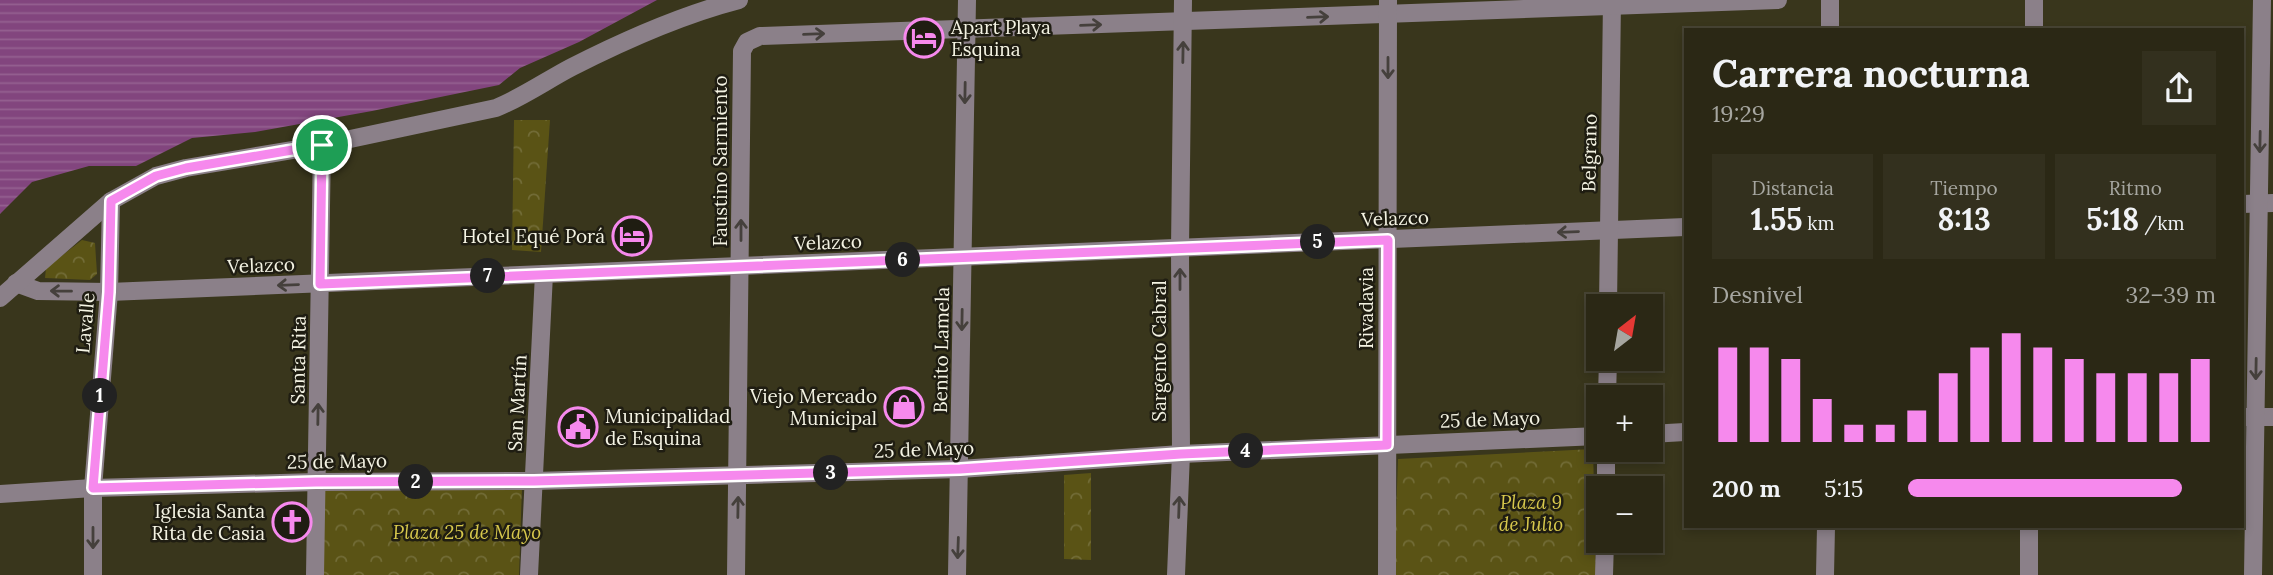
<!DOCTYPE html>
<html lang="es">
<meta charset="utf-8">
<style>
:root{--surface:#2b2815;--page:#33301e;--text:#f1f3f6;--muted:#a6a6a0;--line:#474434;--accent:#f689ed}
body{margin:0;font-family:Lora,serif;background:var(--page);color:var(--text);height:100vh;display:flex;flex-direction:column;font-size:26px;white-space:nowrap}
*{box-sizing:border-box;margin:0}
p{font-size:23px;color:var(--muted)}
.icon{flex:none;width:38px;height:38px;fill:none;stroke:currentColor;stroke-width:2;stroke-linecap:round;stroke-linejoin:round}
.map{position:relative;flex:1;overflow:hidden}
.panel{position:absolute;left:1684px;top:28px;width:560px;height:500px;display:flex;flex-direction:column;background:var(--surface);border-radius:0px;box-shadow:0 4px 10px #0003,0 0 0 2px var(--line)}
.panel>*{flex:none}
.needle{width:46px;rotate:31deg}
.buttons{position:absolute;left:1586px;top:294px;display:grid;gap:14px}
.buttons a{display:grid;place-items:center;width:77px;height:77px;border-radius:0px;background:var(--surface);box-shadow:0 4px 10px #0003,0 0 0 2px var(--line);font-size:35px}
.pin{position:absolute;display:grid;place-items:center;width:60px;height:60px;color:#fff;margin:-30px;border:4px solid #fff;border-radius:50%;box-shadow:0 2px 7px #0007}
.km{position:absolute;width:35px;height:35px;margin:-18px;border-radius:50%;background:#222;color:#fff;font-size:19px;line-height:35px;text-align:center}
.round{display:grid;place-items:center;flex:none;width:74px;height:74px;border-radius:0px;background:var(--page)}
.overview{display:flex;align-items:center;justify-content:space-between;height:119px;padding:0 28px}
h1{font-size:38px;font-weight:800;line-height:52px}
.stats{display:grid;grid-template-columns:repeat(3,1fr);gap:10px;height:119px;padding:7px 28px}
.stats div{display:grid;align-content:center;border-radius:0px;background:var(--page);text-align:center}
.stats b{font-size:30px;font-weight:800}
.stats small{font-size:19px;font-weight:400}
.stats p{font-size:19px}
.chart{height:196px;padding:14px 28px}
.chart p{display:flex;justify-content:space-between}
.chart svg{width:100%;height:126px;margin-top:7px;stroke:var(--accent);stroke-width:6}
ul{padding:0 28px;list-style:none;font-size:23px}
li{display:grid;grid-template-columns:112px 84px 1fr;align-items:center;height:52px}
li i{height:18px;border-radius:9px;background:var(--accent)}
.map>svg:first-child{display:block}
.park{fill:url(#park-crowns)}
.water{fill:url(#water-rules)}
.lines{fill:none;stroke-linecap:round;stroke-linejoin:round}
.minor{stroke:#8b8089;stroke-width:18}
.oneway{stroke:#45403c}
.route-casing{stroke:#fff;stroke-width:14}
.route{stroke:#f689ed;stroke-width:9}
.labels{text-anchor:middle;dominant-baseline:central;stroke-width:5;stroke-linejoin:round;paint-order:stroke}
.poi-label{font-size:19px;fill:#f4f3e3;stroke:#1f1d12;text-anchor:end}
.street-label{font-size:19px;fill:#f4f3e3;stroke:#1f1d12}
.park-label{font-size:19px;font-style:italic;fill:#d7c84c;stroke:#1f1d12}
</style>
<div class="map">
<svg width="2273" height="575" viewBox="0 0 2273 575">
<defs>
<pattern id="park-crowns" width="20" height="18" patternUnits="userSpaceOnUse" patternTransform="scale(1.75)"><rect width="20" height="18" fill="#5a5315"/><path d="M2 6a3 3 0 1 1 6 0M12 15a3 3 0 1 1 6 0" fill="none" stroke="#726c37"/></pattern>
<pattern id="water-rules" width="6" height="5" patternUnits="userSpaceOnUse" patternTransform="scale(1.75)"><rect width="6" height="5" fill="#82457e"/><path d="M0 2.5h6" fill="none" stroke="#946090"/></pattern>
</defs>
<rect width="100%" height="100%" fill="#39361c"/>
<g class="park">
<polygon points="514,120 550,120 541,252 512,250"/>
<polygon points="82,240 95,243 97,274 90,280 45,278 46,268"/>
<polygon points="1593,449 1596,575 1394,575 1398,459"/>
<polygon points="1091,473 1091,560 1064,559 1064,475"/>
<polygon points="522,487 519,575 321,575 323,491"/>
</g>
<polygon class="water" points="0,0 657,0 579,42 520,68 499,85 372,111 255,132 192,138 136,166 89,166 32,182 0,214"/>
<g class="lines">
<g class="minor">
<polyline points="1830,30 1830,0"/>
<polyline points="2034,30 2034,0"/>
<polyline points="2242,204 2273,203"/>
<polyline points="16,283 38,291 109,292 1685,227"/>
<path d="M0 298 111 201 156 176 186 168 322 145 496 108C523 97 547 80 572 67 625 40 681 15 739 0"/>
<polyline points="1608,306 1612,0"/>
<polyline points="1607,397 1608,359"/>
<polyline points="2242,417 2273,417"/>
<polyline points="1650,434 1685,432"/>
<polyline points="1606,488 1606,450"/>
<polyline points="0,494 93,488 316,482 534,481 960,469 1181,454 1598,436"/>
<polyline points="93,575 93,488 109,292 111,201"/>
<polyline points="315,575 322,145"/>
<polyline points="529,575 544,274"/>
<polyline points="736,575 742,51 747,42 760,36 1778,0"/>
<polyline points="957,575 967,0"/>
<polyline points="1176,575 1181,454 1180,248 1183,0"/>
<polyline points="1387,575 1388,0"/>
<polyline points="1604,575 1605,541"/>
<polyline points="1825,575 1826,527"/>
<polyline points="2029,575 2029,527"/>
<polyline points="2253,575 2262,0"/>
</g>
</g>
<defs><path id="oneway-shaft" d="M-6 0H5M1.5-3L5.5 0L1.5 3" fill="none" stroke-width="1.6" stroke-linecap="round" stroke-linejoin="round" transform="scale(1.75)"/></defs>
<g class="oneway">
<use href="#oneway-shaft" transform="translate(1318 17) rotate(-2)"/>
<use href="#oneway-shaft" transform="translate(1091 25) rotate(-2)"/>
<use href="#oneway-shaft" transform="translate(814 34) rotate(-2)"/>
<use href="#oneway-shaft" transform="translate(1183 52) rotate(-89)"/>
<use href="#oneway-shaft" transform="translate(1388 68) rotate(90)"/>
<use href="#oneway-shaft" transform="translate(965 93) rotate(91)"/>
<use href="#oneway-shaft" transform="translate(2260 142) rotate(91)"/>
<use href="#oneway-shaft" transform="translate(741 230) rotate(-90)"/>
<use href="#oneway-shaft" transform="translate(1568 232) rotate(178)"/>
<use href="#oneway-shaft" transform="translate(1180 279) rotate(-90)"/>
<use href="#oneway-shaft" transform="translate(288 285) rotate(178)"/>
<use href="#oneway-shaft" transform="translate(61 291) rotate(-179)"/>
<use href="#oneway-shaft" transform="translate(962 320) rotate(91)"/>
<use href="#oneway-shaft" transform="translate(2256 369) rotate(91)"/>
<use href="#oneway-shaft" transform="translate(318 414) rotate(-89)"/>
<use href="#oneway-shaft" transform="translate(738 507) rotate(-89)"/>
<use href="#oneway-shaft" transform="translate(1179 507) rotate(-88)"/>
<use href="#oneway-shaft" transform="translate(93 538) rotate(90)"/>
<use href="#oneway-shaft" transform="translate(958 548) rotate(92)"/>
</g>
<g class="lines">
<g class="route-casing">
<polygon id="route" points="322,145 320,284 1388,240 1387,445 1181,454 960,469 534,481 316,482 93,488 109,292 111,201 156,176 186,168"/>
</g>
<use href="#route" class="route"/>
</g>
<defs>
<g id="hotel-ring" transform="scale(2.0125)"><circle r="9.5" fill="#1f1d12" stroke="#f689ed" stroke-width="1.5"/><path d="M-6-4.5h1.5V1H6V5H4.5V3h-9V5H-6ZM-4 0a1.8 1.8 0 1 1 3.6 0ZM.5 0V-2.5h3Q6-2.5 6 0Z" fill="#f689ed"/></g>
<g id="shop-ring" transform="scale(2.0125)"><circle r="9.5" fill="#1f1d12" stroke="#f689ed" stroke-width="1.5"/><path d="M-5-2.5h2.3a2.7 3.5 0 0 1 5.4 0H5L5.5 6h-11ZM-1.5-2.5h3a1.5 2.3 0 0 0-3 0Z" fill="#f689ed"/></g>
<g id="civic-ring" transform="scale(2.0125)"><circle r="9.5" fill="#1f1d12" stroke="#f689ed" stroke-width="1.5"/><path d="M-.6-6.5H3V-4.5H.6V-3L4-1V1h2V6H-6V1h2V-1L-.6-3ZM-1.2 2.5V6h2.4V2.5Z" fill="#f689ed"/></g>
<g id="church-ring" transform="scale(2.0125)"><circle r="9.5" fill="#1f1d12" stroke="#f689ed" stroke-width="1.5"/><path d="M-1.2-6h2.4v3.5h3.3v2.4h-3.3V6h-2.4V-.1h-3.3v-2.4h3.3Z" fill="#f689ed"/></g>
</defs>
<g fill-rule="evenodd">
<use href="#hotel-ring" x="924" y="38"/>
<use href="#hotel-ring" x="632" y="236"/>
<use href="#shop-ring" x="904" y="407"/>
<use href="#civic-ring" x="578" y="427"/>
<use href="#church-ring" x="292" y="522"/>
</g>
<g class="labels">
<g class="poi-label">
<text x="951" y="27" text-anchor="start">Apart Playa<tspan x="951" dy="22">Esquina</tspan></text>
<text x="605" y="236">Hotel Equé Porá</text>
<text x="877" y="396">Viejo Mercado<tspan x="877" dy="22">Municipal</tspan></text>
<text x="605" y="416" text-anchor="start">Municipalidad<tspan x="605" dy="22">de Esquina</tspan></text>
<text x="265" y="511">Iglesia Santa<tspan x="265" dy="22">Rita de Casia</tspan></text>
</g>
<g class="street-label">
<text transform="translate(1589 153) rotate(-89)">Belgrano</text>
<text transform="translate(720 161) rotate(-90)">Faustino Sarmiento</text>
<text transform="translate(1395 218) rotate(-2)">Velazco</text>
<text transform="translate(828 242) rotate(-2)">Velazco</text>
<text transform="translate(261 265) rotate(-2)">Velazco</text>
<text transform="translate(1366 308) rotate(-90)">Rivadavia</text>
<text transform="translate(85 323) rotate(-85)">Lavalle</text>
<text transform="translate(941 350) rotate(-89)">Benito Lamela</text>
<text transform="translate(1159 351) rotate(-90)">Sargento Cabral</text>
<text transform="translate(298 360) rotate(-89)">Santa Rita</text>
<text transform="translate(517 403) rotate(-87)">San Martín</text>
<text transform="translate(1490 419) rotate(-2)">25 de Mayo</text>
<text transform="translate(924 449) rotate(-2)">25 de Mayo</text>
<text transform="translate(337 461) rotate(-1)">25 de Mayo</text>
</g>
<g class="park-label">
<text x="1531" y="502">Plaza 9<tspan x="1531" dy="22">de Julio</tspan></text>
<text x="467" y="532">Plaza 25 de Mayo</text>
</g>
</g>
</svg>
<div class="buttons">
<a><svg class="needle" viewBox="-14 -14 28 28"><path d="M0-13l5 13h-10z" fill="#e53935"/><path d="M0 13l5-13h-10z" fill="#a6a6a0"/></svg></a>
<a>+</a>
<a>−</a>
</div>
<div class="pin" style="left:322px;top:145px;background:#1e9e55"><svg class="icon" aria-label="arrive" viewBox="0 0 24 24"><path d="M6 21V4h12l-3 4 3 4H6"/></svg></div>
<b class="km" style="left:100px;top:396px">1</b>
<b class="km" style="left:416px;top:482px">2</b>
<b class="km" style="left:831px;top:473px">3</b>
<b class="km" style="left:1246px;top:451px">4</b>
<b class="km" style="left:1318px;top:242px">5</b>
<b class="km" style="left:903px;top:260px">6</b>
<b class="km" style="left:488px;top:276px">7</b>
<section class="panel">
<div class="overview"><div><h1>Carrera nocturna</h1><p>19:29</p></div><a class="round"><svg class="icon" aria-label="share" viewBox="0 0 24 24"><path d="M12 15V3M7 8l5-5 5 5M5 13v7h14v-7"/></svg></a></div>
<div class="stats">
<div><p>Distancia</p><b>1.55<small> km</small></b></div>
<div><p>Tiempo</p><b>8:13</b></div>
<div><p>Ritmo</p><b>5:18<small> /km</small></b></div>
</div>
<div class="chart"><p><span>Desnivel</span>32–39 m</p>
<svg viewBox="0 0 160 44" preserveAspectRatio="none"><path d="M5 44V11M15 44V11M25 44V15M35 44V29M45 44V38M55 44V38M65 44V33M75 44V20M85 44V11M95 44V6M105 44V11M115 44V15M125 44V20M135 44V20M145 44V20M155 44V15"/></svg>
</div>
<ul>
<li><b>200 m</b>5:15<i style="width:89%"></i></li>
</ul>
</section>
</div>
